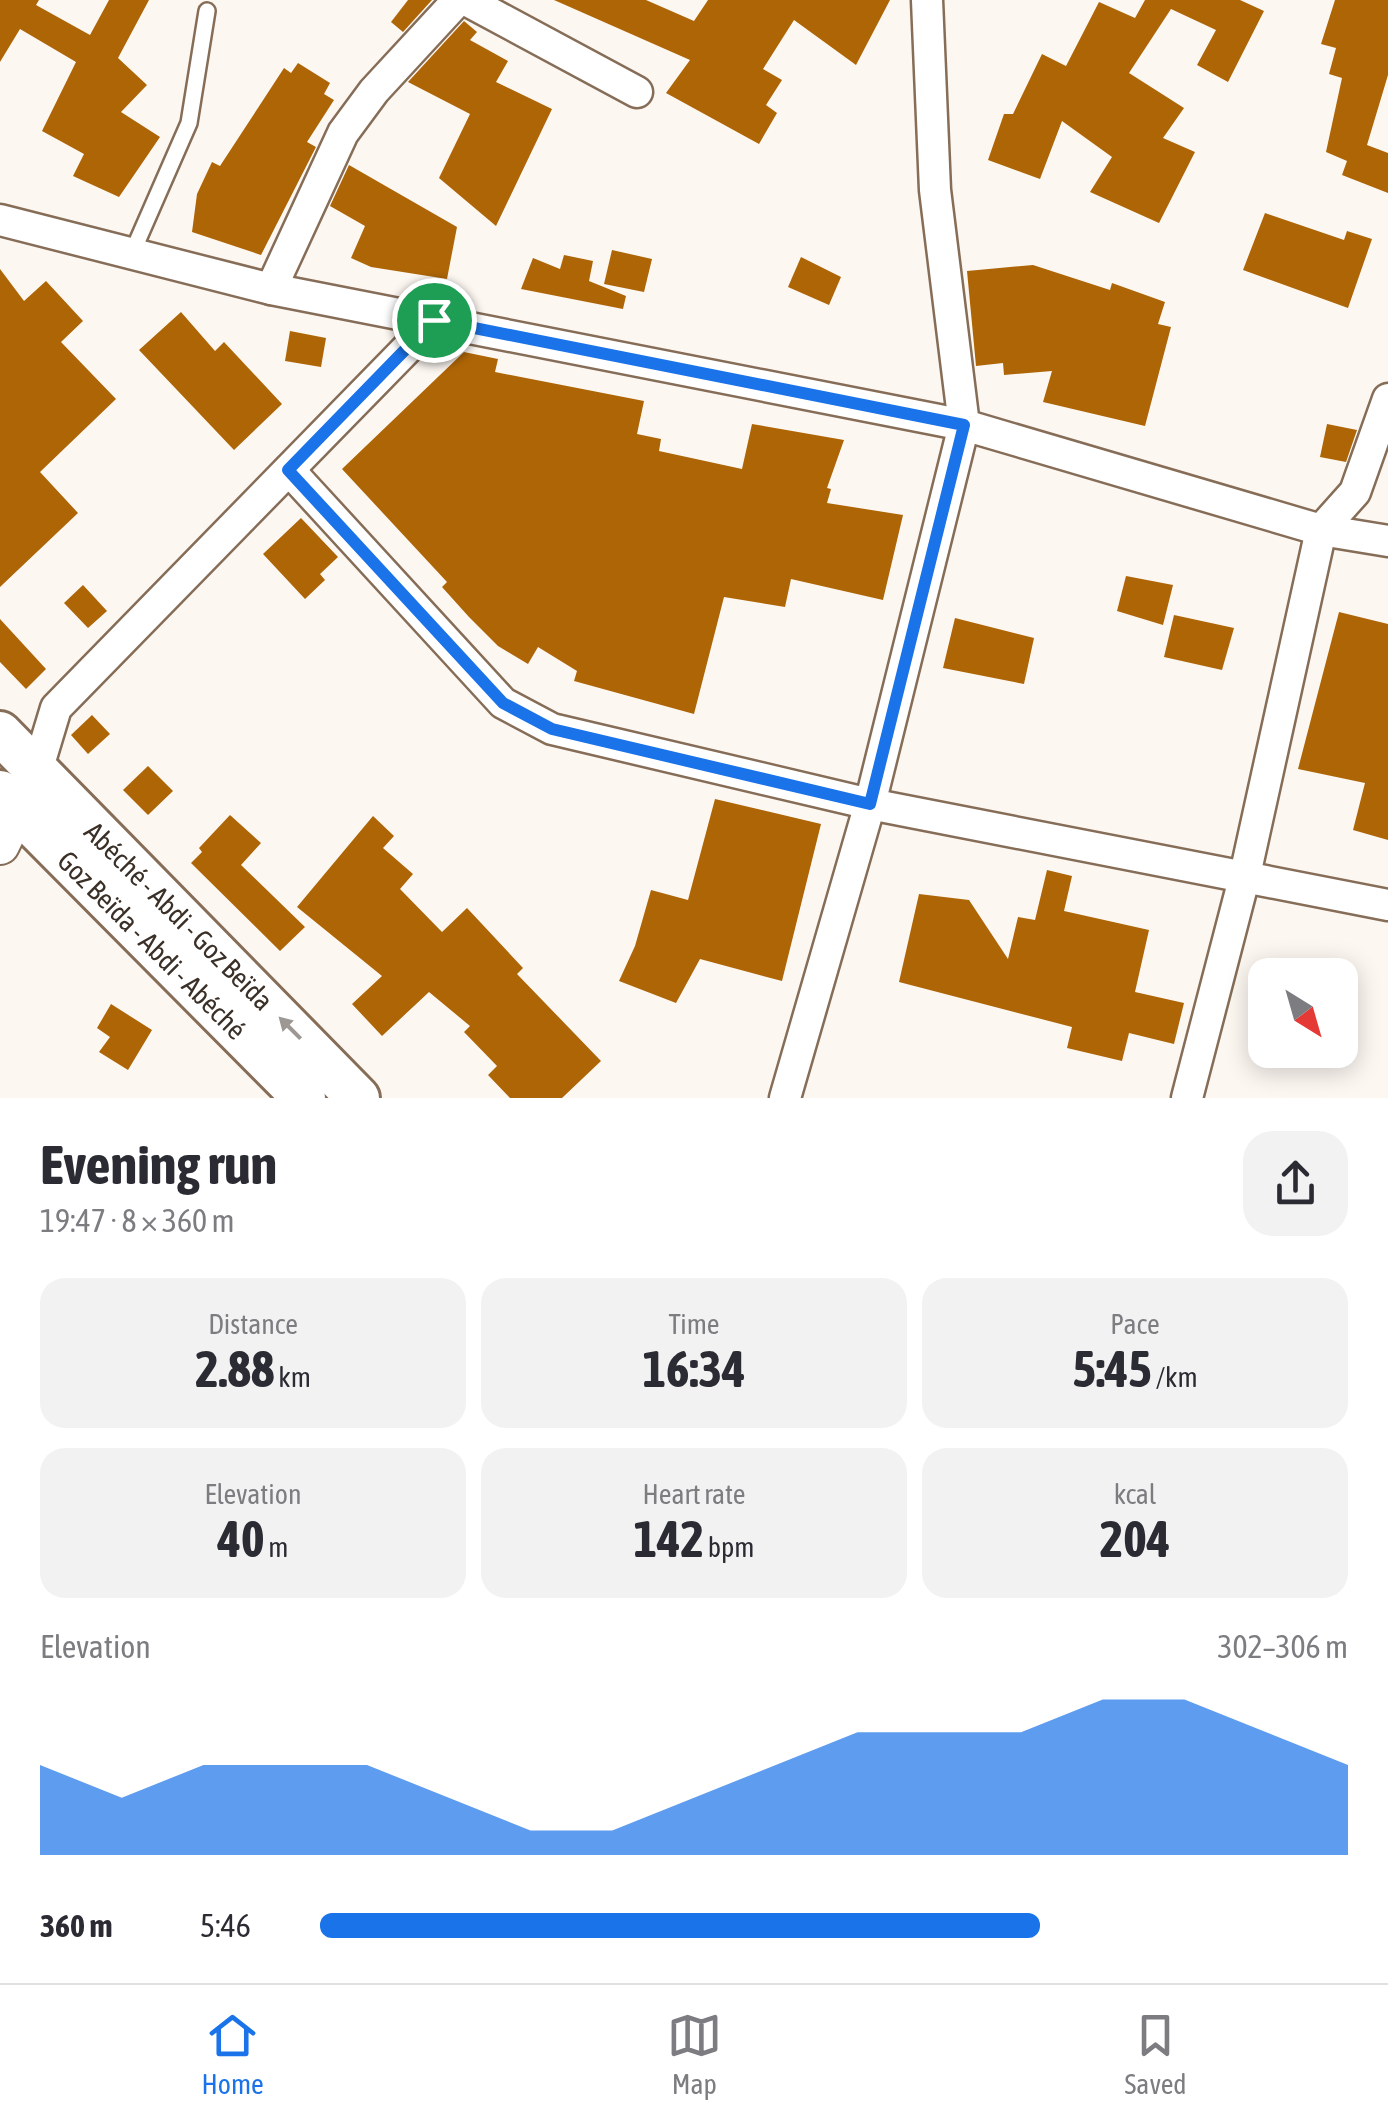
<!DOCTYPE html>
<meta charset="utf-8">
<style>
:root{--surface:#fff;--page:#f2f2f3;--text:#2b2b33;--muted:#7c7c81;--line:#e1e1e2;--accent:#1a73e8}
body{margin:0;font-family:"Asap Condensed",sans-serif;background:var(--page);color:var(--text);height:100vh;display:flex;flex-direction:column;font-size:38px;white-space:nowrap}
*{box-sizing:border-box;margin:0}
p{font-size:32px;color:var(--muted)}
.icon{flex:none;width:55px;height:55px;fill:none;stroke:currentColor;stroke-width:2;stroke-linecap:round;stroke-linejoin:round}
.map{position:relative;height:1098px;overflow:hidden}
.side{display:flex;flex-direction:column;background:var(--surface);flex:1}
.side>*{flex:none}
.needle{width:65px;rotate:143deg}
.controls{position:absolute;left:1248px;top:958px;display:grid;gap:20px}
.controls a{display:grid;place-items:center;width:110px;height:110px;border-radius:20px;background:var(--surface);box-shadow:0 5px 25px #0003;font-size:50px}
.pin{position:absolute;display:grid;place-items:center;width:85px;height:85px;color:#fff;margin:-42px;border:5px solid #fff;border-radius:50%;box-shadow:0 2px 10px #0007}
.round{display:grid;place-items:center;flex:none;width:105px;height:105px;border-radius:30px;background:var(--page)}
.headline{display:flex;align-items:center;justify-content:space-between;height:170px;padding:0 40px}
h1{font-size:55px;font-weight:700;line-height:75px}
.metrics{display:grid;grid-template-columns:repeat(3,1fr);gap:15px;height:170px;padding:10px 40px}
.metrics div{display:grid;align-content:center;border-radius:25px;background:var(--page);text-align:center}
.metrics b{font-size:50px;font-weight:700}
.metrics small{font-size:28px;font-weight:400}
.metrics p{font-size:28px}
.chart{height:280px;padding:20px 40px}
.chart p{display:flex;justify-content:space-between}
.chart svg{width:100%;height:180px;margin-top:10px;fill:var(--accent);opacity:.7}
ul{padding:0 40px;list-style:none;font-size:32px}
li{display:grid;grid-template-columns:160px 120px 1fr;align-items:center;height:75px}
li i{height:25px;border-radius:12px;background:var(--accent)}
.menu{display:flex;justify-content:space-around;align-items:center;height:140px;border-top:2px solid var(--line);background:var(--surface);font-size:28px;color:var(--muted)}
.menu a{display:grid;justify-items:center;gap:5px}
.menu .selected{color:var(--accent)}
.map>svg:first-child{display:block}
.building{fill:#ae6506}
.lines{fill:none;stroke-linecap:round;stroke-linejoin:round}
.service-casing{stroke:#866d57;stroke-width:20}
.minor-casing{stroke:#866d57;stroke-width:35}
.tertiary-casing{stroke:#866d57;stroke-width:42}
.secondary-casing{stroke:#866d57;stroke-width:48}
.service{stroke:#fff;stroke-width:15}
.minor{stroke:#fff;stroke-width:30}
.tertiary{stroke:#fff;stroke-width:38}
.secondary{stroke:#fff;stroke-width:42}
.oneway{fill:#9d9893}
.route-casing{stroke:#fff;stroke-width:20}
.route{stroke:#1a73e8;stroke-width:12}
.labels{text-anchor:middle;dominant-baseline:central;stroke-width:10;stroke-linejoin:round;paint-order:stroke}
.street-label{font-size:28px;fill:#3b3027;stroke:#fff}
</style>
<div class="map">
<svg width="1388" height="1098" viewBox="0 0 1388 1098">
<rect width="100%" height="100%" fill="#fdf7f2"/>
<g class="building">
<polygon points="0,0 39,0 36,5 90,35 109,0 149,0 118,58 147,85 121,112 160,137 119,197 73,176 84,154 42,131 76,62 20,29 0,62"/>
<polygon points="408,0 432,0 403,32 391,22"/>
<polygon points="554,0 646,0 694,21 708,0 890,0 856,65 794,20 763,69 782,80 766,105 777,113 759,144 666,93 690,60"/>
<polygon points="1145,0 1240,0 1264,11 1228,82 1197,65 1216,30 1171,9 1129,73 1184,108 1163,138 1195,152 1159,223 1090,192 1112,157 1062,121 1040,179 988,160 1004,114 1013,114 1042,54 1066,66 1099,2 1135,18"/>
<polygon points="1335,0 1388,0 1388,75 1367,145 1388,153 1388,193 1342,175 1347,161 1326,152 1342,78 1329,74 1336,48 1321,44"/>
<polygon points="464,21 477,32 470,40 508,61 496,82 552,109 496,226 439,178 470,114 408,82"/>
<polygon points="298,63 330,83 324,94 334,100 307,142 316,147 261,255 192,232 197,194 212,162 220,166 284,68 291,73"/>
<polygon points="349,165 457,227 447,279 371,267 351,258 365,226 330,206"/>
<polygon points="1265,213 1344,240 1347,231 1372,239 1348,308 1243,270"/>
<polygon points="612,250 652,259 644,292 604,284"/>
<polygon points="564,255 593,261 589,281 626,296 623,309 521,289 533,258 560,269"/>
<polygon points="801,257 841,277 829,305 788,287"/>
<polygon points="1033,265 1110,290 1112,283 1165,302 1158,324 1171,327 1145,426 1043,402 1052,371 1004,375 1003,363 976,366 967,271"/>
<polygon points="0,269 24,301 46,281 83,321 61,342 116,399 40,472 78,513 0,587"/>
<polygon points="181,312 215,351 224,342 282,404 234,450 139,350"/>
<polygon points="290,331 326,338 321,367 285,361"/>
<polygon points="464,352 498,359 495,372 644,401 637,434 661,439 659,451 742,469 752,424 844,440 827,488 831,489 827,503 903,515 883,600 791,579 785,607 724,597 694,714 574,681 577,671 538,647 528,664 498,646 469,617 442,587 447,582 342,469"/>
<polygon points="1327,424 1357,430 1346,462 1320,457"/>
<polygon points="301,518 338,557 320,574 325,580 305,599 263,554"/>
<polygon points="1126,576 1173,585 1163,625 1117,611"/>
<polygon points="83,585 107,611 88,628 64,603"/>
<polygon points="1339,612 1388,624 1388,840 1353,830 1365,783 1298,769"/>
<polygon points="1174,615 1234,628 1222,670 1164,657"/>
<polygon points="955,618 1034,638 1024,684 943,668"/>
<polygon points="0,619 46,669 26,689 0,662"/>
<polygon points="92,715 110,734 88,754 71,735"/>
<polygon points="148,766 173,791 148,815 123,790"/>
<polygon points="715,799 821,824 782,981 700,959 676,1003 619,981 635,946 651,890 688,900"/>
<polygon points="230,815 261,843 241,865 305,927 280,951 191,863 202,852 199,848"/>
<polygon points="373,816 394,836 383,848 413,874 400,889 442,932 467,908 523,968 517,974 601,1061 562,1098 510,1098 488,1075 497,1066 464,1032 470,1026 429,992 382,1036 352,1004 382,976 297,907"/>
<polygon points="1047,870 1072,876 1064,911 1149,930 1135,992 1184,1003 1174,1044 1129,1033 1122,1061 1067,1048 1072,1027 899,982 919,894 969,900 1008,959 1018,917 1035,920"/>
<polygon points="111,1004 152,1030 128,1070 99,1052 110,1037 97,1028"/>
</g>
<g class="lines">
<g class="service-casing">
<polyline id="service" points="133,251 189,123 207,11"/>
</g>
<g class="minor-casing">
<g id="minor">
<polyline points="466,0 637,92"/>
<polyline points="0,220 271,289 964,425 1321,530 1388,541"/>
<polyline points="271,289 343,133 374,91 458,0"/>
<polyline points="289,470 503,703 552,729 870,804 1388,905"/>
<polyline points="37,771 56,708 434,321"/>
<polyline points="785,1098 870,804 964,425 935,190 927,0"/>
<polyline points="1187,1098 1245,875 1321,530 1355,492 1388,399"/>
</g>
</g>
<g class="tertiary-casing">
<polyline id="tertiary" points="0,845 29,785"/>
</g>
<g class="secondary-casing">
<g id="secondary">
<polyline points="0,733 358,1098"/>
<polyline points="0,792 304,1098"/>
</g>
</g>
<use href="#service" class="service"/>
<use href="#minor" class="minor"/>
<use href="#tertiary" class="tertiary"/>
<use href="#secondary" class="secondary"/>
</g>
<defs><path id="oneway-solid" d="M-6-.8H1V-3.2L6.5 0L1 3.2V.8H-6Z" transform="scale(2.5)"/></defs>
<use class="oneway" href="#oneway-solid" transform="translate(290 1028) rotate(-135)"/>
<g class="lines">
<g class="route-casing">
<polygon id="route" points="434,320 964,425 870,804 552,729 503,703 288,470"/>
</g>
<use href="#route" class="route"/>
</g>
<g class="labels">
<g class="street-label">
<text transform="translate(179 916) rotate(45)">Abéché - Abdi - Goz Beïda</text>
<text transform="translate(152 945) rotate(45)">Goz Beïda - Abdi - Abéché</text>
</g>
</g>
</svg>
<div class="controls">
<a><svg class="needle" viewBox="-14 -14 28 28"><path d="M0-13l5 13h-10z" fill="#e53935"/><path d="M0 13l5-13h-10z" fill="#7c7c81"/></svg></a>
</div>
<div class="pin" style="left:434px;top:320px;background:#1e9e55"><svg class="icon" aria-label="arrive" viewBox="0 0 24 24"><path d="M6 21V4h12l-3 4 3 4H6"/></svg></div>
</div>
<section class="side">
<div class="headline"><div><h1>Evening run</h1><p>19:47 · 8 × 360 m</p></div><a class="round"><svg class="icon" aria-label="share" viewBox="0 0 24 24"><path d="M12 15V3M7 8l5-5 5 5M5 13v7h14v-7"/></svg></a></div>
<div class="metrics">
<div><p>Distance</p><b>2.88<small> km</small></b></div>
<div><p>Time</p><b>16:34</b></div>
<div><p>Pace</p><b>5:45<small> /km</small></b></div>
</div>
<div class="metrics">
<div><p>Elevation</p><b>40<small> m</small></b></div>
<div><p>Heart rate</p><b>142<small> bpm</small></b></div>
<div><p>kcal</p><b>204</b></div>
</div>
<div class="chart"><p><span>Elevation</span>302–306 m</p>
<svg viewBox="0 0 160 44" preserveAspectRatio="none"><path d="M0 44V22L10 30L20 22L30 22L40 22L50 30L60 38L70 38L80 30L90 22L100 14L110 14L120 14L130 6L140 6L150 14L160 22V44z"/></svg>
</div>
<ul>
<li><b>360 m</b>5:46<i style="width:70%"></i></li>
</ul>
</section>
<nav class="menu">
<a class="selected"><svg class="icon" aria-label="home" viewBox="0 0 24 24"><path d="M3 11l9-7 9 7M6 9v11h12V9"/></svg>Home</a>
<a><svg class="icon" aria-label="map" viewBox="0 0 24 24"><path d="M3 6l6-2 6 2 6-2v14l-6 2-6-2-6 2zM9 4v14M15 6v14"/></svg>Map</a>
<a><svg class="icon" aria-label="saved" viewBox="0 0 24 24"><path d="M7 4h10v16l-5-4-5 4z"/></svg>Saved</a>
</nav>
